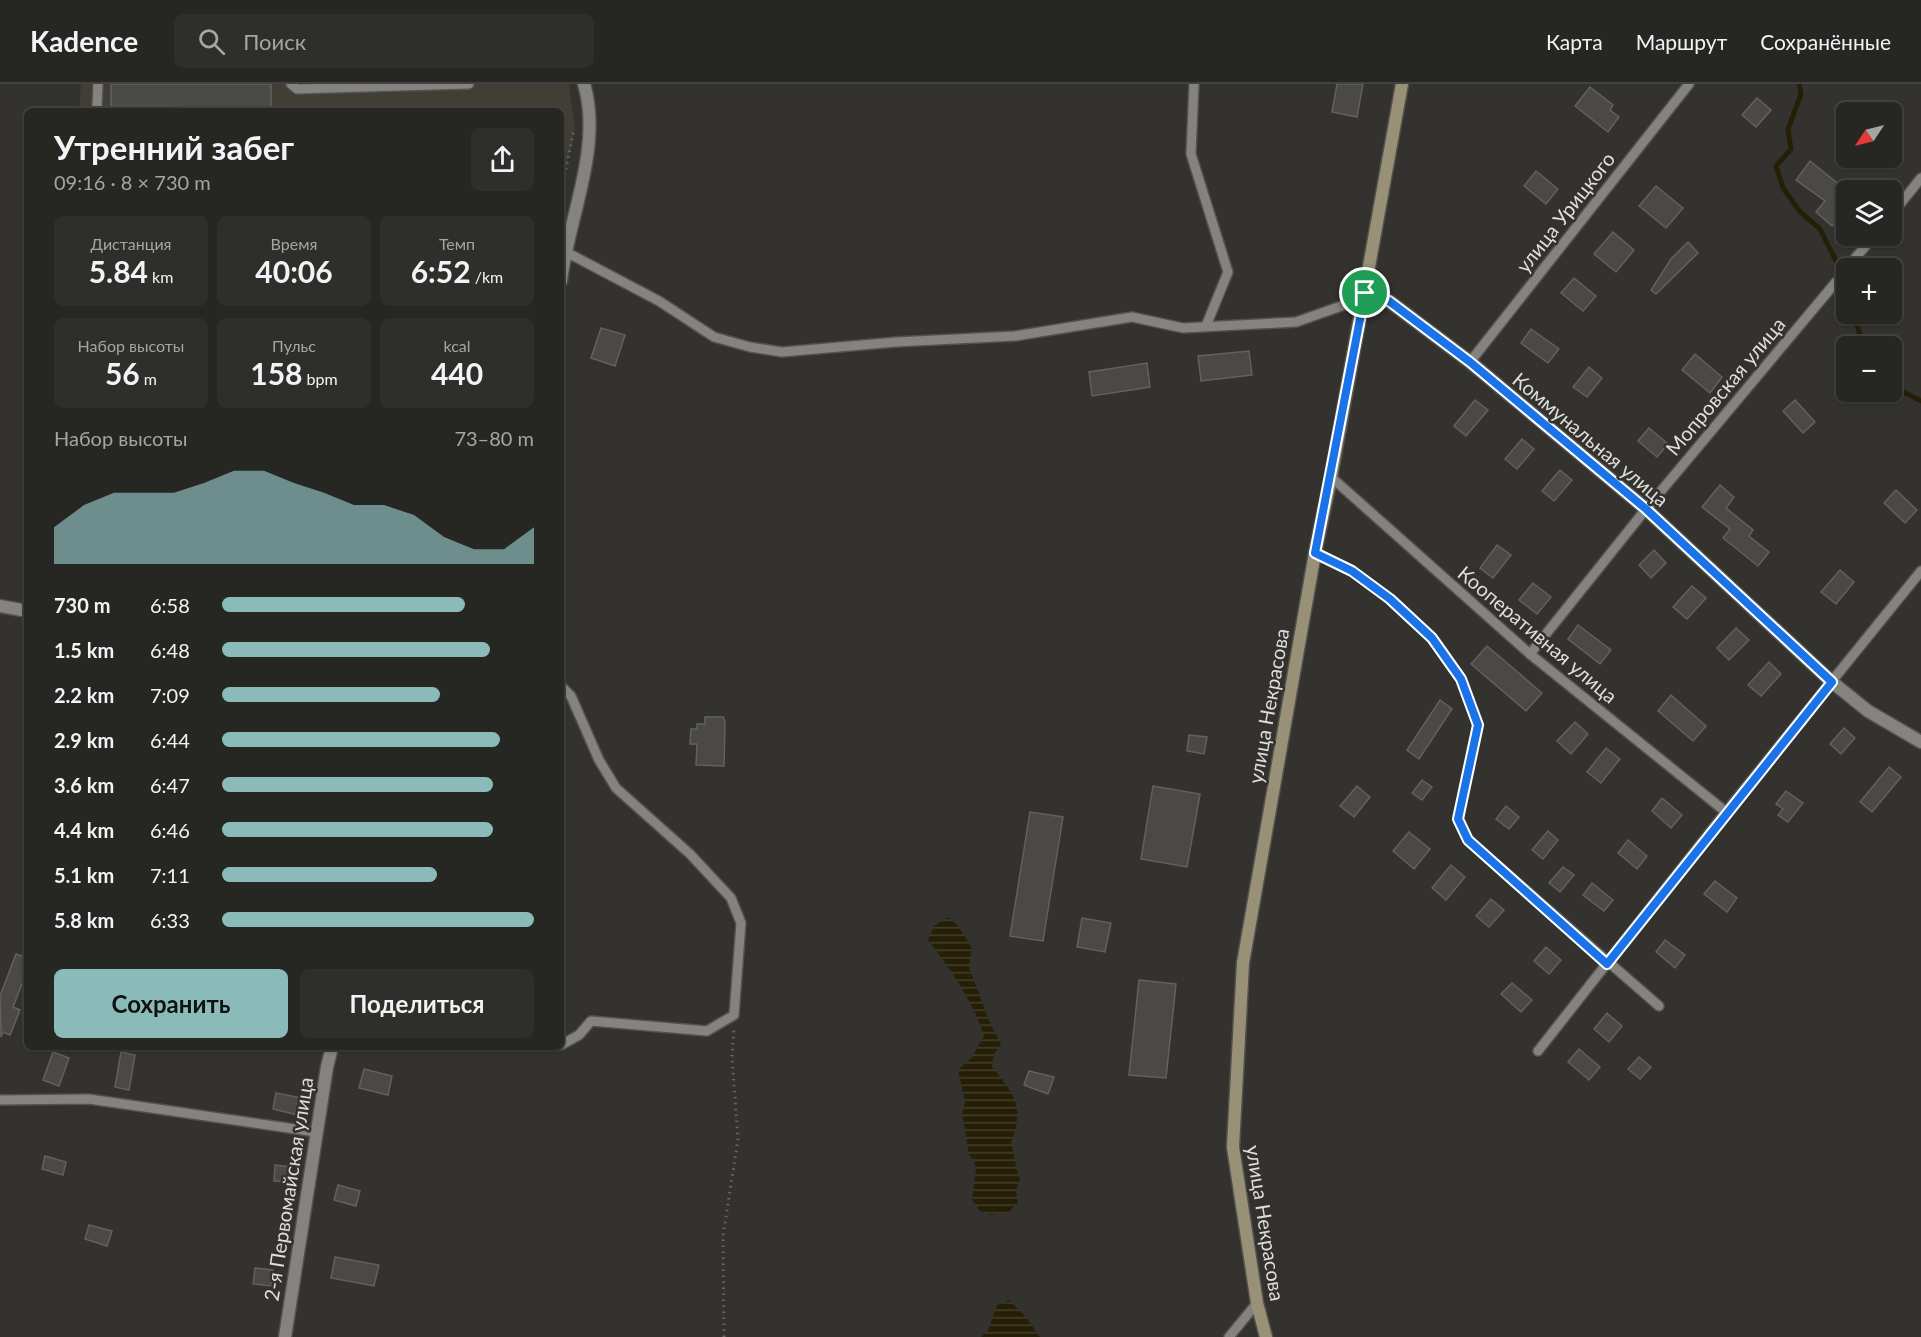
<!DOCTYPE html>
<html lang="ru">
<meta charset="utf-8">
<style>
:root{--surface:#262622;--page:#2e2e2a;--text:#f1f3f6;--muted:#a4a5a5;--line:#424340;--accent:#8bbbb9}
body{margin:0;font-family:Lato,sans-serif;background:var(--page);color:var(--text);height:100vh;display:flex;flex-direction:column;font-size:22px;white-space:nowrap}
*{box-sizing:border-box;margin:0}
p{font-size:20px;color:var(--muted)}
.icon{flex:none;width:33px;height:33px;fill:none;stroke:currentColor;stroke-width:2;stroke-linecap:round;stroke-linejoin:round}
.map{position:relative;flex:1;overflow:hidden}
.panel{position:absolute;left:24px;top:24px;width:540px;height:942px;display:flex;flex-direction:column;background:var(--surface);border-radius:9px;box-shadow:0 2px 4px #0004,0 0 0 2px var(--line)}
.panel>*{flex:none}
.needle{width:39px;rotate:235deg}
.buttons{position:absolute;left:1836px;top:18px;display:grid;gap:12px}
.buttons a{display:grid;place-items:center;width:66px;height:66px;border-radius:9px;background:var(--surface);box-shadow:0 2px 4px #0004,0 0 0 2px var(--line);font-size:30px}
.pin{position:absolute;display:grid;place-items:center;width:51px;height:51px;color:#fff;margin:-26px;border:3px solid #fff;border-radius:50%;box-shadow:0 2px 6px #0007}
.round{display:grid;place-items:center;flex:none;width:63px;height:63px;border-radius:9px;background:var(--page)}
.summary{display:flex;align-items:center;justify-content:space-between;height:102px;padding:0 30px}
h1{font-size:33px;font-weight:700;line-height:45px}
.stats{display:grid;grid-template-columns:repeat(3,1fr);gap:9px;height:102px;padding:6px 30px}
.stats div{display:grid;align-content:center;border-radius:9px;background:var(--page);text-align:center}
.stats b{font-size:30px;font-weight:700}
.stats small{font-size:16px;font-weight:400}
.stats p{font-size:16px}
.chart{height:168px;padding:12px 30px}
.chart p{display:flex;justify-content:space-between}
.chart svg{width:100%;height:108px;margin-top:6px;fill:var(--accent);opacity:.7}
.primary-button{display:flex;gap:12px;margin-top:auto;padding:12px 30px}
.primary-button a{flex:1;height:69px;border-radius:9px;background:var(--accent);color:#111;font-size:24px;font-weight:700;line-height:69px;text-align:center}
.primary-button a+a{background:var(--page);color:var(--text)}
ul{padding:0 30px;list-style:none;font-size:20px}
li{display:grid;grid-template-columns:96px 72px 1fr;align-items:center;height:45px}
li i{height:15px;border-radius:8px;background:var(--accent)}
header{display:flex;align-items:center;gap:36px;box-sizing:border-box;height:84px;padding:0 30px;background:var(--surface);border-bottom:2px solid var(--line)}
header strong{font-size:28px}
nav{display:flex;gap:33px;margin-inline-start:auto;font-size:21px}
.search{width:420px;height:54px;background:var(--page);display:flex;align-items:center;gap:15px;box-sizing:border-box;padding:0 21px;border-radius:9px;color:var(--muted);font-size:22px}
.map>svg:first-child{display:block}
.built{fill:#413e35}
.water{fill:url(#water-rules)}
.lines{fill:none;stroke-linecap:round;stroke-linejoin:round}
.stream{stroke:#261f07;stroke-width:5}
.building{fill:#4a4945;stroke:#62615d;stroke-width:1.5}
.service-casing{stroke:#52514d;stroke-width:12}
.minor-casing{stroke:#52514d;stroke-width:15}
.secondary-casing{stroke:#52514d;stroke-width:15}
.path{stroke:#686763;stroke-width:3;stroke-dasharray:1.5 4.5;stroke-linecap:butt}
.service{stroke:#84837f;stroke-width:9}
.minor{stroke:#84837f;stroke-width:12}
.secondary{stroke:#989077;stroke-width:12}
.route-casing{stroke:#fff;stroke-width:12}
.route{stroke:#1a73e8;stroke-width:8}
.labels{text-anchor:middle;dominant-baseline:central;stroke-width:5;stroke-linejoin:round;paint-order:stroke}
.street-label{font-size:20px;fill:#dfdedc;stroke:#33322e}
</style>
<header>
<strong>Kadence</strong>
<div class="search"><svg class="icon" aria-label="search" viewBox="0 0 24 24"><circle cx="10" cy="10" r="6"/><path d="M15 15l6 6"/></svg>Поиск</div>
<nav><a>Карта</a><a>Маршрут</a><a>Сохранённые</a></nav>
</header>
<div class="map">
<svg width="1921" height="1253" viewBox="0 0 1921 1253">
<defs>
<pattern id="water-rules" width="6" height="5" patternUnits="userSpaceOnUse" patternTransform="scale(1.5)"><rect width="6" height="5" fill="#261f07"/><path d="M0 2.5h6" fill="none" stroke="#453f2b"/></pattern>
</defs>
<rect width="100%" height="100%" fill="#33322e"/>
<polygon class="built" points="81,0 569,0 575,45 561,106 561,27 79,27"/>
<g class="water">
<path d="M948 833 959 843 972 864 969 883 991 942 1001 959 994 970 992 983C1015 1011 1025 1023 1011 1059 1015 1072 1015 1083 1020 1095L1016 1107 1018 1118 1008 1129 990 1131 979 1126 972 1116 976 1084 974 1077 969 1071 962 1029 965 1018 958 986 972 973 984 951C971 915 952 887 928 856L934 842Z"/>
<polygon points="1009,1216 1026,1233 1040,1253 981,1253 988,1246 997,1221"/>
</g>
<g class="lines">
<g class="stream">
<polyline points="1799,0 1801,10 1788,45 1791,65 1776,82 1783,104 1800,128 1820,145 1846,197"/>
<polyline points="1854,230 1863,262"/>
<polyline points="1892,302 1921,317"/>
</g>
</g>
<g class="building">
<polygon points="111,0 271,0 271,23 111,22"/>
<polygon points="1337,0 1363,0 1357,33 1332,28"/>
<polygon points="1590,3 1613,21 1610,26 1619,33 1608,48 1575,22"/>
<polygon points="1757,14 1771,26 1756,43 1742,31"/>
<polygon points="1810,77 1846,106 1846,126 1832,142 1816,128 1825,117 1796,96"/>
<polygon points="1536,87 1558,105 1546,120 1524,102"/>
<polygon points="1656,102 1683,124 1666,144 1639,122"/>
<polygon points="1613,148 1634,166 1616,188 1594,170"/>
<polygon points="1688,158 1698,169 1656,210 1651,206 1671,175"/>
<polygon points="1574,194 1596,212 1583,227 1561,209"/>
<polygon points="601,244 625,251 615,282 591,274"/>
<polygon points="1531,245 1559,265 1548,279 1521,259"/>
<polygon points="1249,267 1252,291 1201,297 1198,272"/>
<polygon points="1695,270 1722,293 1710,309 1682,286"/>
<polygon points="1147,279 1150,303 1092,312 1089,288"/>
<polygon points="1589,283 1602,294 1587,313 1573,303"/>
<polygon points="1475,316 1488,326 1466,352 1454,342"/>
<polygon points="1795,316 1815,338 1803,349 1783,327"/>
<polygon points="1649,344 1668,360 1657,373 1638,357"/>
<polygon points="1522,355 1534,365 1517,385 1505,375"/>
<polygon points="1560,386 1572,396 1554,417 1542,407"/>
<polygon points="1720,401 1734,413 1726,424 1753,446 1749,452 1769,468 1758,482 1723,454 1730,445 1702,423"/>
<polygon points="1896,406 1917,426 1905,439 1884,419"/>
<polygon points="1497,461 1511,471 1493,494 1480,484"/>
<polygon points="1654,466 1666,479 1651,494 1639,481"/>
<polygon points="1840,486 1854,498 1836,520 1821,508"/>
<polygon points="1533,499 1551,513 1537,530 1519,516"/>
<polygon points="1692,502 1706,514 1687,535 1673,523"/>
<polygon points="1578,541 1611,566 1600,580 1568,555"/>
<polygon points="1736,544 1749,556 1729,576 1717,564"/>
<polygon points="1487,562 1542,609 1526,627 1471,580"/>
<polygon points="1769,578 1781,590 1761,612 1748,601"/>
<polygon points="1671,611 1706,642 1693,657 1658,627"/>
<polygon points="1440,616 1452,625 1419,675 1407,666"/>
<polygon points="705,633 723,633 725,637 724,682 696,681 697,660 690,660 691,645 697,645 697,640 705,640"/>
<polygon points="1575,638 1588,650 1571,670 1557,657"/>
<polygon points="1844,644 1855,654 1841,670 1830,660"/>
<polygon points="1189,651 1207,653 1204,670 1187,667"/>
<polygon points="1606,664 1620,675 1601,699 1587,688"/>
<polygon points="1889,683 1901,693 1872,728 1860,718"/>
<polygon points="1422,696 1432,703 1422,716 1412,709"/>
<polygon points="1153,702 1200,710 1187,783 1141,775"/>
<polygon points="1357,702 1370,713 1354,733 1340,722"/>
<polygon points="1786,707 1803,719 1788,738 1778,731 1783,725 1776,720"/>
<polygon points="1662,714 1682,731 1671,744 1652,727"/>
<polygon points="1506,722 1519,733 1509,745 1496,735"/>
<polygon points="1030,728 1063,733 1043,857 1010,852"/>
<polygon points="1548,747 1558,756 1543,775 1532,766"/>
<polygon points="1409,748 1430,765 1414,785 1393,767"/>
<polygon points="1628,756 1647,772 1637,785 1618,769"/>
<polygon points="1451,781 1465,793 1446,816 1432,804"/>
<polygon points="1563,783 1574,791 1560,808 1549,799"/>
<polygon points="1715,797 1737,814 1727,828 1704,810"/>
<polygon points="1592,799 1613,816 1604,827 1583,811"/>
<polygon points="1491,815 1504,826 1489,843 1476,832"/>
<polygon points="1082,834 1111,839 1105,868 1077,863"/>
<polygon points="1665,856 1685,871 1675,884 1656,868"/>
<polygon points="1546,863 1561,876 1549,890 1534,877"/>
<polygon points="16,870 27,874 27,887 13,923 20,926 10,951 3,948 1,953 0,912"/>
<polygon points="1139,896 1176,900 1166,994 1129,991"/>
<polygon points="1512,899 1532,916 1521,928 1501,910"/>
<polygon points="1607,929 1622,942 1609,958 1594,945"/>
<polygon points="1579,965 1600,983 1589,996 1568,978"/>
<polygon points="53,968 69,974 59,1002 43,996"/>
<polygon points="121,968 135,971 129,1006 115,1003"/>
<polygon points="1639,973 1651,983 1640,995 1628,985"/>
<polygon points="364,985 392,992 388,1011 359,1004"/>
<polygon points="1029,987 1054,993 1048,1010 1024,1001"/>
<polygon points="276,1009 302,1014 298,1031 273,1025"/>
<polygon points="45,1072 66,1078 63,1091 42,1085"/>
<polygon points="275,1081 291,1083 289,1098 274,1097"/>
<polygon points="338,1101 360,1107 356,1122 334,1116"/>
<polygon points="89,1141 112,1147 107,1162 85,1155"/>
<polygon points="335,1173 379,1181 374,1202 331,1194"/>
<polygon points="255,1184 273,1186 271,1202 253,1200"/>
</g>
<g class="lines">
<g class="service-casing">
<g id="service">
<polyline points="291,0 297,5 469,0"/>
<polyline points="1194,0 1191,70 1228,188 1206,242"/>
<polyline points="97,22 98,0"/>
<polyline points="1892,130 1921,94"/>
<polyline points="566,168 659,217 714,253 750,263 782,268 896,258 1015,252 1132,233 1183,244 1296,238 1350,219 1365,209"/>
<polyline points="1851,179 1874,152"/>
<polyline points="1470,278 1689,0"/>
<polyline points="1331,393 1530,570 1726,728"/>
<polyline points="1315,469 1352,487 1390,515 1432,554 1461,595 1478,641 1458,735 1468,756 1659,922"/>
<polyline points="1530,570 1646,425 1836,198"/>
<polyline points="561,602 571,612 599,676 616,704 690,770 731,814 741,839 734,931 707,947 591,937 579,951 561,961"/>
<polyline points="1538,967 1726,728 1921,487"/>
<polyline points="0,1016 89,1015 316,1048"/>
<polyline points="1229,1253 1257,1219"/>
</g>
</g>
<g class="minor-casing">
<g id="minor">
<path d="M561 197C568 135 603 63 584 0"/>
<polyline points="1365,209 1389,217 1470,278 1646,425 1832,598 1868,627 1921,658"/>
<polyline points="0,522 27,527"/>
<polyline points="285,1253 327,983 332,963"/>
</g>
</g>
<g class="secondary-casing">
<polyline id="secondary" points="1266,1253 1257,1219 1233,1063 1243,879 1315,469 1331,393 1402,0"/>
</g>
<g class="path">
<polyline points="561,109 574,45"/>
<polyline points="724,1253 723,1152 738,1055 732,974 734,944"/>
</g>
<use href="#service" class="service"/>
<use href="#minor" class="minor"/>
<use href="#secondary" class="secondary"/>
</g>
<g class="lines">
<g class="route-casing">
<polygon id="route" points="1365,209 1389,217 1470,278 1646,425 1832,598 1607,880 1468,756 1458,735 1478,641 1461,595 1432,554 1390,515 1352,487 1315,469"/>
</g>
<use href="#route" class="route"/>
</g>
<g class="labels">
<g class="street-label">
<text transform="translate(1565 128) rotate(-52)">улица Урицкого</text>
<text transform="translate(1725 302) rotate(-50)">Мопровская улица</text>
<text transform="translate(1591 355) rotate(40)">Коммунальная улица</text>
<text transform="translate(1538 550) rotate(40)">Кооперативная улица</text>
<text transform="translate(1268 622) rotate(-80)">улица Некрасова</text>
<text transform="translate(288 1105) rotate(-81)">2-я Первомайская улица</text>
<text transform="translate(1266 1139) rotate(81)">улица Некрасова</text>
</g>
</g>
</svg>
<div class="buttons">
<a><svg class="needle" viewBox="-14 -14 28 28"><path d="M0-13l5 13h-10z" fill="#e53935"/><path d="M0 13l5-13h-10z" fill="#a4a5a5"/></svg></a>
<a><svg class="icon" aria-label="layers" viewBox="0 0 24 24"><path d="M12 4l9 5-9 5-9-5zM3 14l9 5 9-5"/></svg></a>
<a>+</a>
<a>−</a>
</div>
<div class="pin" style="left:1365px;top:209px;background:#1e9e55"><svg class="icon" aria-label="arrive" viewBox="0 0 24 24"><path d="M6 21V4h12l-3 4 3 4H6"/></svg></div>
<section class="panel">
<div class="summary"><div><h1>Утренний забег</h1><p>09:16 · 8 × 730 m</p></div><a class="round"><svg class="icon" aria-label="share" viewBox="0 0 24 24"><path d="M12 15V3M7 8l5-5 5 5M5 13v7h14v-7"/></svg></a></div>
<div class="stats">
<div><p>Дистанция</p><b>5.84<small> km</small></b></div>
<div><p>Время</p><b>40:06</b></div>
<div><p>Темп</p><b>6:52<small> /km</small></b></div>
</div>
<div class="stats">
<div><p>Набор высоты</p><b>56<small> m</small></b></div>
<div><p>Пульс</p><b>158<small> bpm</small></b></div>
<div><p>kcal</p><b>440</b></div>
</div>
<div class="chart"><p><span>Набор высоты</span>73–80 m</p>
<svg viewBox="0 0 160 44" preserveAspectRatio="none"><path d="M0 44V29L10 20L20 15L30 15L40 15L50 11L60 6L70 6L80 11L90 15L100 20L110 20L120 24L130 33L140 38L150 38L160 29V44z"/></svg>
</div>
<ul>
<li><b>730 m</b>6:58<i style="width:78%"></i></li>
<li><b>1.5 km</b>6:48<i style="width:86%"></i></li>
<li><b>2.2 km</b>7:09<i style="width:70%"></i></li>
<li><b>2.9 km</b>6:44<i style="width:89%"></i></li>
<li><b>3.6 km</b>6:47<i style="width:87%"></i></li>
<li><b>4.4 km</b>6:46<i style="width:87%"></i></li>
<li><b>5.1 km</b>7:11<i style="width:69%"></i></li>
<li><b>5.8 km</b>6:33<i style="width:100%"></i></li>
</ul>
<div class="primary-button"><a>Сохранить</a><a>Поделиться</a></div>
</section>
</div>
